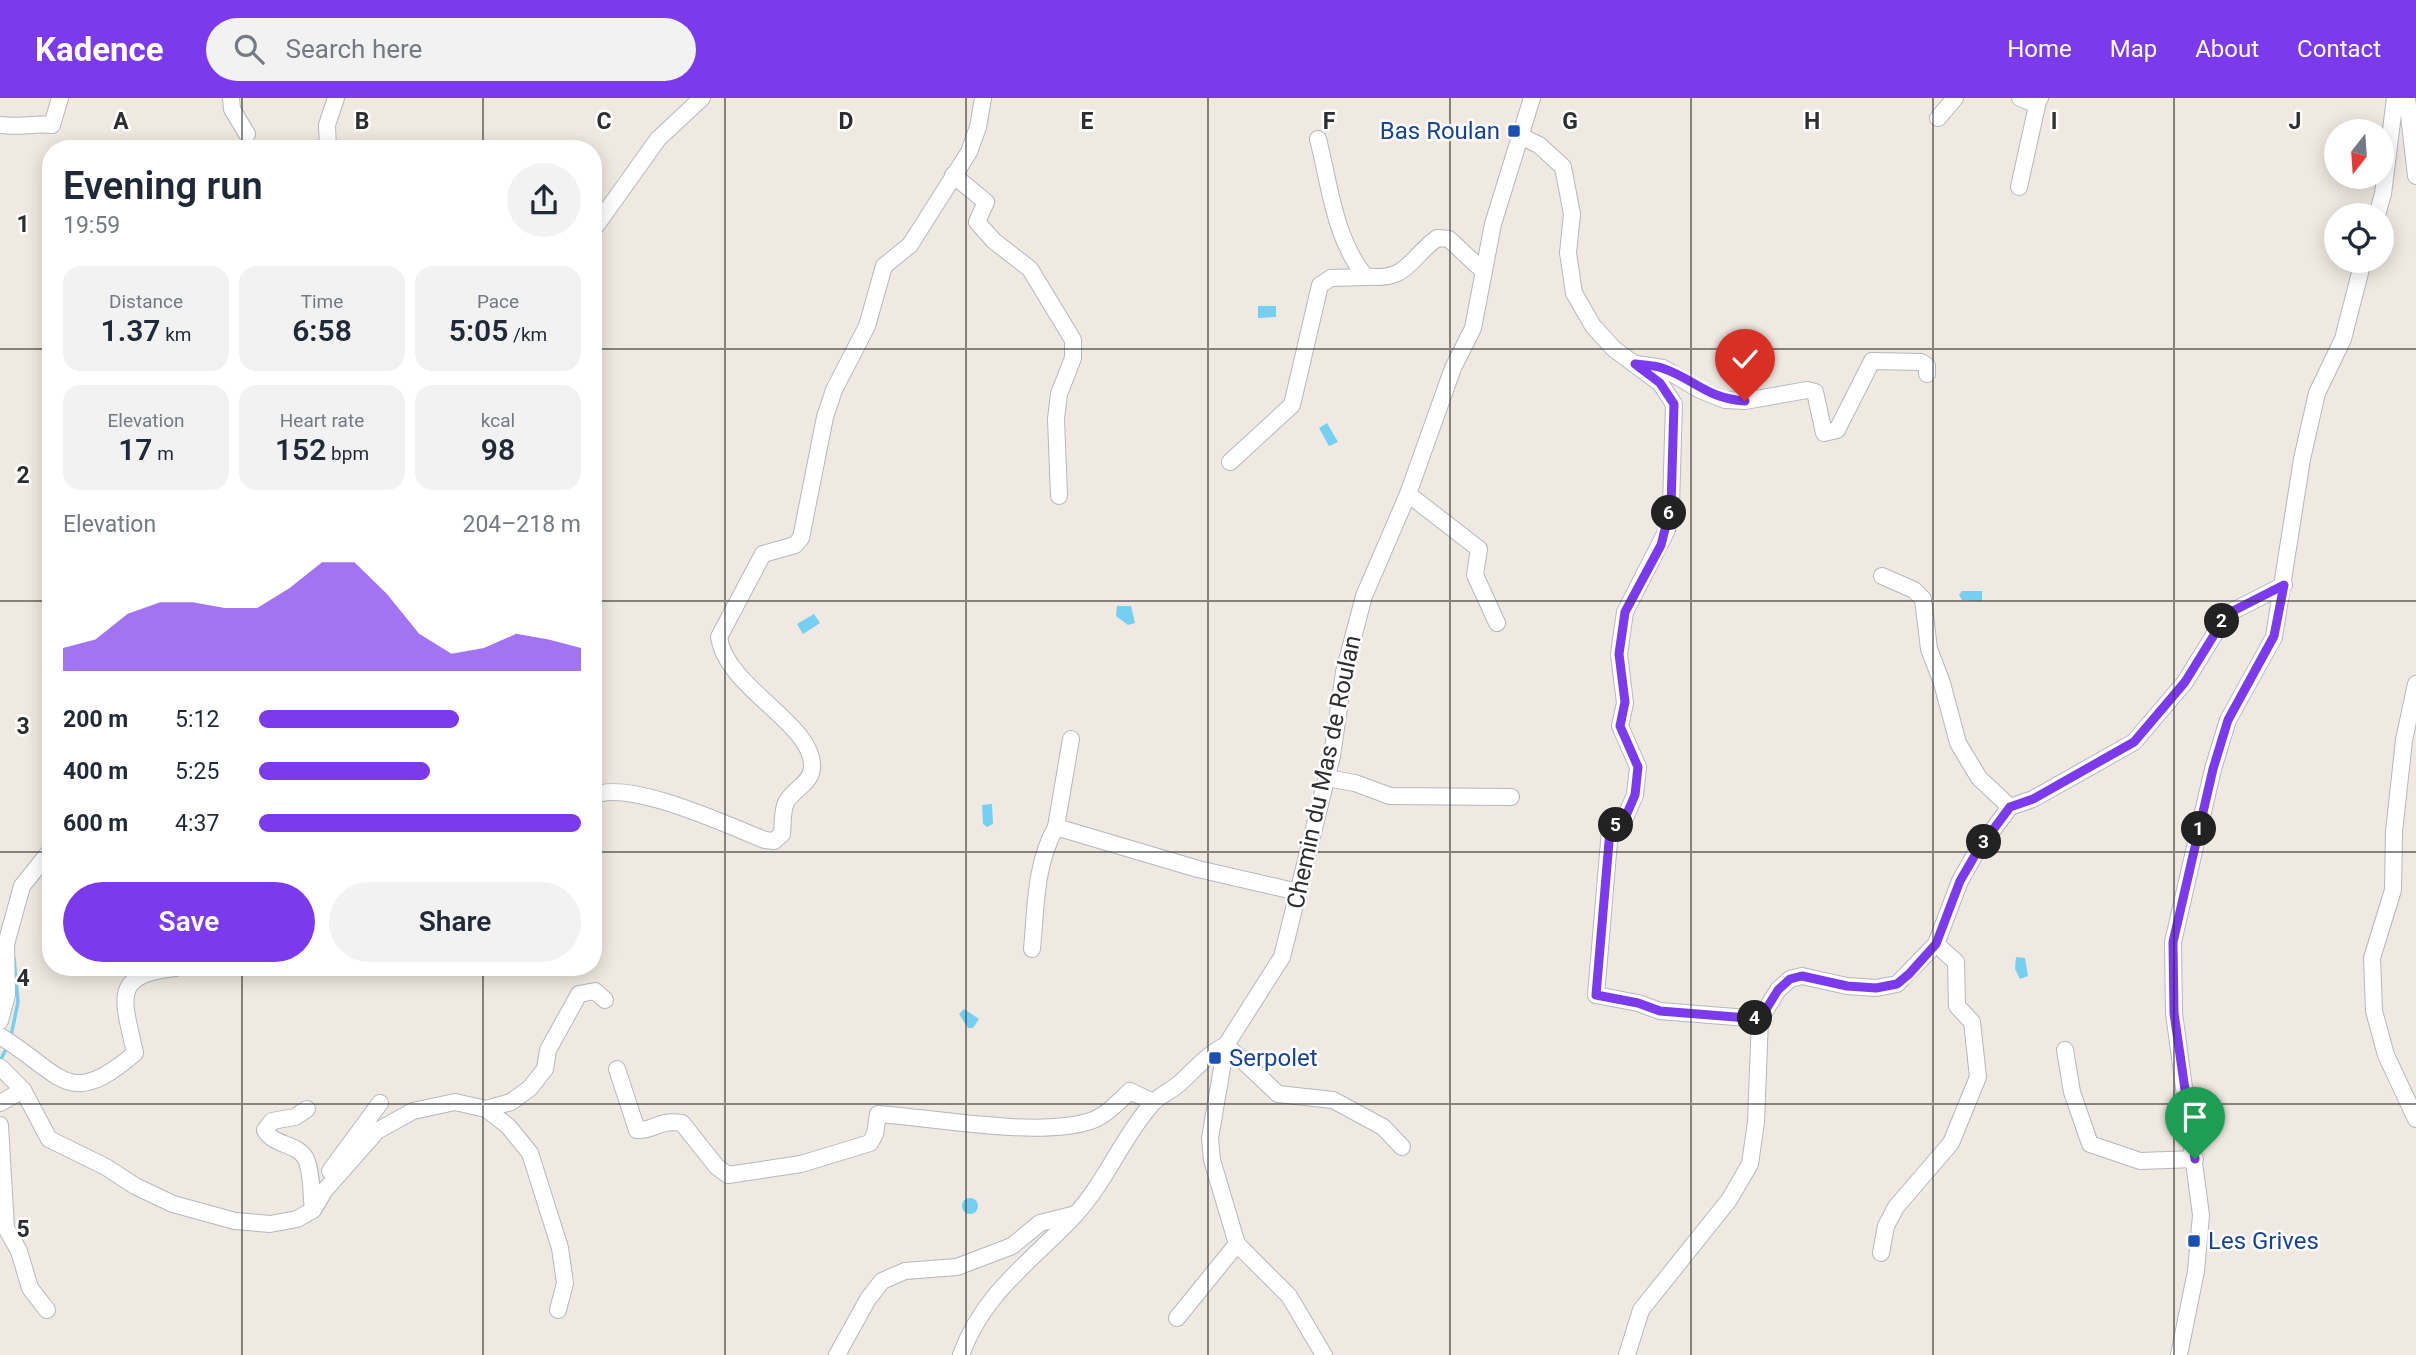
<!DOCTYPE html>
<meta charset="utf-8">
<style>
:root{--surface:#fff;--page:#f2f2f3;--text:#1f2937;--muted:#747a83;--accent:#7c3aed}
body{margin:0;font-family:Roboto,sans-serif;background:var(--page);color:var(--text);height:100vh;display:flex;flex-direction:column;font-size:26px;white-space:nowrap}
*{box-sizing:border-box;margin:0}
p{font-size:23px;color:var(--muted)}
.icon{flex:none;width:38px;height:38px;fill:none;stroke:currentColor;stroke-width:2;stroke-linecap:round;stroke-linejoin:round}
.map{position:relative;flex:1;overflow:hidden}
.sheet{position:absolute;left:42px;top:42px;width:560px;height:836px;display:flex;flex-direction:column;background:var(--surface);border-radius:28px;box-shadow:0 4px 18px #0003}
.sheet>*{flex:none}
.needle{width:46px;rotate:197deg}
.tools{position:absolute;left:2324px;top:21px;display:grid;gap:14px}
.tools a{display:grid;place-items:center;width:70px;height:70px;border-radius:50%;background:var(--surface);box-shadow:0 4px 18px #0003;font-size:35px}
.pin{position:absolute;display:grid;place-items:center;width:60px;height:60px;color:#fff;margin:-72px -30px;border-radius:50% 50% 50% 0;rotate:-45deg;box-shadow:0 0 7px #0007}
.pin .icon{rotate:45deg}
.km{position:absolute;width:35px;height:35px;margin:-18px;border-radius:50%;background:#222;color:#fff;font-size:19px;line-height:35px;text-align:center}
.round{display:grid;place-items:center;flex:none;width:74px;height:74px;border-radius:37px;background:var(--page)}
.headline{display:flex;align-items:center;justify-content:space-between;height:119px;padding:0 21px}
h1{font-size:38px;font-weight:600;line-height:52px}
.stats{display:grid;grid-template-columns:repeat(3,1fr);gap:10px;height:119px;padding:7px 21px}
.stats div{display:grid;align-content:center;border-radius:18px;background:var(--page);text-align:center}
.stats b{font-size:30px;font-weight:600}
.stats small{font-size:19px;font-weight:400}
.stats p{font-size:19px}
.chart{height:196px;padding:14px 21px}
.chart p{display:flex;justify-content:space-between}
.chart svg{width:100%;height:126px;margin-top:7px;fill:var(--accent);opacity:.7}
.cta{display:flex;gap:14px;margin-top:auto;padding:14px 21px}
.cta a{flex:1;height:80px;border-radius:42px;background:var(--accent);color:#fff;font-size:28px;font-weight:600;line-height:80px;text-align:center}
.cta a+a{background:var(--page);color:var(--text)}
ul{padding:0 21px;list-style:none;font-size:23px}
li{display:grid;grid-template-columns:112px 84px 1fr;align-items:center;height:52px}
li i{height:18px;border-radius:9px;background:var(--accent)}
header{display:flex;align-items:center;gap:42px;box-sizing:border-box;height:98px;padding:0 35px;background:var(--accent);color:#fff}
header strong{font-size:33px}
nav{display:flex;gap:38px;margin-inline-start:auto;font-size:24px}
.search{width:490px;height:63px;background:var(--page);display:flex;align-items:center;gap:18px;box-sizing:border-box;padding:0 24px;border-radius:38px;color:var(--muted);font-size:26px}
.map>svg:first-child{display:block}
.water{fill:#75cff0}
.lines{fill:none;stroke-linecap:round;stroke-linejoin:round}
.stream{stroke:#75cff0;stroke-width:3.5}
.minor-casing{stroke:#b4b7c1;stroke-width:18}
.minor{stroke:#fff;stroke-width:16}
.route-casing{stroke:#fff;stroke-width:14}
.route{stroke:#7c3aed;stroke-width:9}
.grid{fill:none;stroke:#2e2e2e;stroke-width:2;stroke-opacity:0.55}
.transit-dot{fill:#1a4fb4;stroke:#fff;stroke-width:2.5}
.labels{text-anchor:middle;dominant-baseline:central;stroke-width:5;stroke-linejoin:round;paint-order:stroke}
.transit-label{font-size:24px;fill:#164399;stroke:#fff;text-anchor:start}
.street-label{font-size:24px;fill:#2e2e2e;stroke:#fff}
.grid-label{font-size:23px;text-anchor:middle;font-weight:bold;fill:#2e2e2e;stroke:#fff;stroke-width:5;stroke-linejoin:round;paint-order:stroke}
</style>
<header>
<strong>Kadence</strong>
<div class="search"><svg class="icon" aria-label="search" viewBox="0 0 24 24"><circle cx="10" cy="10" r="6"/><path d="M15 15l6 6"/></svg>Search here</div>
<nav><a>Home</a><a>Map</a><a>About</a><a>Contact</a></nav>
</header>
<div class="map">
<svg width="2416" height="1257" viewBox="0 0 2416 1257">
<rect width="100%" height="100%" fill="#efe9e1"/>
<g class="water">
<polygon points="1258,208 1276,208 1276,219 1258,220"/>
<polygon points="1327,325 1338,344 1329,348 1319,330"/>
<polygon points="1962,493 1982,493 1982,503 1962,502 1959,497"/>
<polygon points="1117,508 1131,508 1135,525 1128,527 1116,518"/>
<polygon points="814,516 820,525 803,536 797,526"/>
<polygon points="992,706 993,726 987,729 983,726 982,707"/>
<polygon points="2016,859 2025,860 2028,878 2020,881 2015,871"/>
<polygon points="964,911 979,921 973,930 968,930 959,916"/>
<circle cx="970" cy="1108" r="8"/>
</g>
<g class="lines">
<g class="stream">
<polyline points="11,938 18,904 14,860"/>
<polyline points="0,963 7,949"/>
</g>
<g class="minor-casing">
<g id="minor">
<polyline points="231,0 232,11 247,36"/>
<polyline points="2020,0 2030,4 2040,0"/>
<polyline points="2407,0 2416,78"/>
<polyline points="1938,20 1955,0"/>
<path d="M0 27C18 30 34 25 52 27L60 0"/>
<polyline points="1522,39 1539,47 1563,69 1572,116 1568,155 1574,195 1593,228 1614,251 1660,285 1674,306 1671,407 1667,432 1625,514 1619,556 1625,605 1620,628 1638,669 1635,697 1625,720 1610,732 1596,897 1638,905 1660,913 1760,921"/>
<path d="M1318 41C1330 88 1334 139 1365 178 1407 184 1408 162 1437 140L1449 141 1482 172"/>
<polyline points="328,51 327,27 336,0"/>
<polyline points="953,77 986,104 977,124 994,143 1030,171 1073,242 1073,260 1059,296 1056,321 1059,398"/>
<polyline points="2019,89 2038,3"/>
<polyline points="2377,117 2383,96 2395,0"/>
<polyline points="593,132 658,41 702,0"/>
<polyline points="1636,266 1663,270 1700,292 1725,302 1745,303 1807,292 1815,294 1824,335 1837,332 1872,263 1921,264 1927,268 1927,276"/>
<polyline points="1230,364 1292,307 1320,187 1331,180 1367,179"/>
<polyline points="1408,396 1479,451 1475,477 1497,525"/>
<polyline points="1882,478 1914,492 1923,501 1929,551 1942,585 1958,645 1979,680 2010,709"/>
<polyline points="2416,586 2404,642 2394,734 2393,792 2372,860 2374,913 2386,957 2416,1021"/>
<polyline points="1071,641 1056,729 1198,771 1298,794"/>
<polyline points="1327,680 1355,685 1390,698 1511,699"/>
<path d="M593 698C627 680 729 728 765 742L774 743 782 736C783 727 782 712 786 705 792 692 810 686 812 671 816 626 726 591 719 539L763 456 795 447 801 440 825 319 834 292 867 228 884 168 910 147 969 54 978 29 983 0"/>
<path d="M1032 851C1036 809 1035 766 1056 729"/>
<polyline points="0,923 7,897 6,846 22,788 51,752"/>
<path d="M0 938C62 976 68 1013 135 955 124 903 109 876 176 870"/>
<polyline points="1226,947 1210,1040 1212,1062 1237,1146 1289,1198 1324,1257"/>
<polyline points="1226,947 1278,996 1333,1002 1383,1029 1402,1049"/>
<polyline points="2065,952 2072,994 2090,1046 2140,1063 2195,1061"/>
<polyline points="0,969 23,992 49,1041 106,1069 135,1088 173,1106 235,1123 270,1126 297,1121 313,1112 325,1092 377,1033 413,1013 455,1004 486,1011 508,1028 530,1055 560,1150 565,1185 558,1212"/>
<path d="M617 971 637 1032C656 1033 657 1021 682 1025L717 1069 728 1077 801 1066 870 1045 875 1036 878 1016C935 1020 1035 1039 1087 1024 1104 1020 1117 1005 1130 993L1153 1004"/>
<polyline points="0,1005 23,992"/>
<path d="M307 1011 295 1019 272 1023 265 1032C273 1048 298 1045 306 1061 312 1074 311 1097 313 1112"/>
<polyline points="486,1011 511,1004 530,990 545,971 548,952 579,896 595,893 605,902"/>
<polyline points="0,1027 6,1130 19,1153 30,1190 47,1212"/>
<polyline points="330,1073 380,1005"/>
<polyline points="1881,1155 1886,1128 1896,1109 1951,1045 1978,979 1972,924 1957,908 1956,864 1936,846"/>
<polyline points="1177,1220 1237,1146"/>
<polyline points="837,1257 868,1201 882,1183 905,1173 957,1169 1012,1148 1040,1125 1076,1116"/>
<path d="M961 1257C983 1195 1032 1163 1075 1117 1105 1085 1122 1040 1151 1007 1159 997 1172 993 1181 984 1195 971 1208 956 1226 947L1282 859 1332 658 1344 574 1364 498 1408 396 1453 270 1473 230 1493 126 1532 0"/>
<polyline points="1627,1257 1641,1212 1729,1102 1750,1066 1756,1024 1760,921 1778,892 1790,881 1802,878 1847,888 1876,890 1897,886 1936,846 1960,783 1977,753 2010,709 2033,701 2134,644 2185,584 2227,516 2284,487"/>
<polyline points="2179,1257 2196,1173 2201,1117 2174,915 2173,844 2213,671 2228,622 2274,539 2302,361 2317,295 2343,241 2363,163"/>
</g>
</g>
<use href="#minor" class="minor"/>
</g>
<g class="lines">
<g class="route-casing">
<path id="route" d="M1745 303C1705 300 1695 281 1662 270 1654 267 1643 267 1635 266L1660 285 1674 306 1671 408 1661 447 1625 514 1619 556 1625 604 1620 628 1638 669 1635 697 1625 720 1610 732 1596 897 1638 905 1660 913 1760 921 1778 892 1790 881 1802 878 1847 888 1876 890 1897 886 1909 876 1936 846 1960 783 1978 752 2010 709 2033 701 2134 644 2185 584 2227 516 2284 487 2274 538 2228 622 2213 671 2173 844 2174 915 2195 1061"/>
</g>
<use href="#route" class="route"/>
</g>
<path class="grid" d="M242 0V51M483 0V51M725 0V1257M966 0V1257M1208 0V1257M1450 0V1257M1691 0V1257M1933 0V1257M2174 0V1257M0 251H51M593 251H2416M0 503H51M593 503H2416M0 754H51M593 754H2416M242 870V1257M483 870V1257M0 1006H2416"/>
<g class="transit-dot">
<rect x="1507" y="26" width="14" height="14" rx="3.5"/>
<rect x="1208" y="953" width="14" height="14" rx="3.5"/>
<rect x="2187" y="1136" width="14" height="14" rx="3.5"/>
</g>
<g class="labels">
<g class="transit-label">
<text x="1500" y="33" text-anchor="end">Bas Roulan</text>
<text x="1229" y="960">Serpolet</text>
<text x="2208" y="1143">Les Grives</text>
</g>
<g class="street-label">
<text transform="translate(1324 674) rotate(-78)">Chemin du Mas de Roulan</text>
</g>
</g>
<g class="grid-label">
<text x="121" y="31">A</text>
<text x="362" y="31">B</text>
<text x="604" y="31">C</text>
<text x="846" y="31">D</text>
<text x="1087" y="31">E</text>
<text x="1329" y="31">F</text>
<text x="1570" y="31">G</text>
<text x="1812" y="31">H</text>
<text x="2054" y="31">I</text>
<text x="2295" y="31">J</text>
<text x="23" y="134">1</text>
<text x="23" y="385">2</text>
<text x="23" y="636">3</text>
<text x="23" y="888">4</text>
<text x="23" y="1139">5</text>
</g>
</svg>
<div class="tools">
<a><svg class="needle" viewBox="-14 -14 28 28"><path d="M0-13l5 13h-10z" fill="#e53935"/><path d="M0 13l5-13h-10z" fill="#747a83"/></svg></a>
<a><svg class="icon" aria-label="locate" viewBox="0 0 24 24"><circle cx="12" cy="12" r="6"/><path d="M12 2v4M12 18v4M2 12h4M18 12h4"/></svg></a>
</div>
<div class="pin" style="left:2195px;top:1061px;background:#1e9e55"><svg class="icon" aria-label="arrive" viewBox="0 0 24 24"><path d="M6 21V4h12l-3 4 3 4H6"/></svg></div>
<div class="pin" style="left:1745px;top:303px;background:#d93025"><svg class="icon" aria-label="check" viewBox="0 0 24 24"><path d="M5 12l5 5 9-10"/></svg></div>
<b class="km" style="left:2199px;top:731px">1</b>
<b class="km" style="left:2222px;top:523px">2</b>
<b class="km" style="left:1984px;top:744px">3</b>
<b class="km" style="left:1755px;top:920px">4</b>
<b class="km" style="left:1616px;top:727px">5</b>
<b class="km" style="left:1669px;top:415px">6</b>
<section class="sheet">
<div class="headline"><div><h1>Evening run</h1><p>19:59</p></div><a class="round"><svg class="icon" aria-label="share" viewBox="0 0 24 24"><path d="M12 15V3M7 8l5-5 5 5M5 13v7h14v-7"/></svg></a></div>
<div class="stats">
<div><p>Distance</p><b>1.37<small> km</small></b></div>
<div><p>Time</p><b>6:58</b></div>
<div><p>Pace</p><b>5:05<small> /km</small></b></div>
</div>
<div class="stats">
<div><p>Elevation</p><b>17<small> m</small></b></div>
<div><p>Heart rate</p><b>152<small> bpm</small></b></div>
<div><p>kcal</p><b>98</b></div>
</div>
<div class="chart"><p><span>Elevation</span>204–218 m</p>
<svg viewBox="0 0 160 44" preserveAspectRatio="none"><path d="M0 44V36L10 33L20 24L30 20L40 20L50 22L60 22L70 15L80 6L90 6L100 17L110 31L120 38L130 36L140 31L150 33L160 36V44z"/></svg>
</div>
<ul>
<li><b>200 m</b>5:12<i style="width:62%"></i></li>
<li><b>400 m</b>5:25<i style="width:53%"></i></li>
<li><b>600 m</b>4:37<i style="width:100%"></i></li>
</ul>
<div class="cta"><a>Save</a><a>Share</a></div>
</section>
</div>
